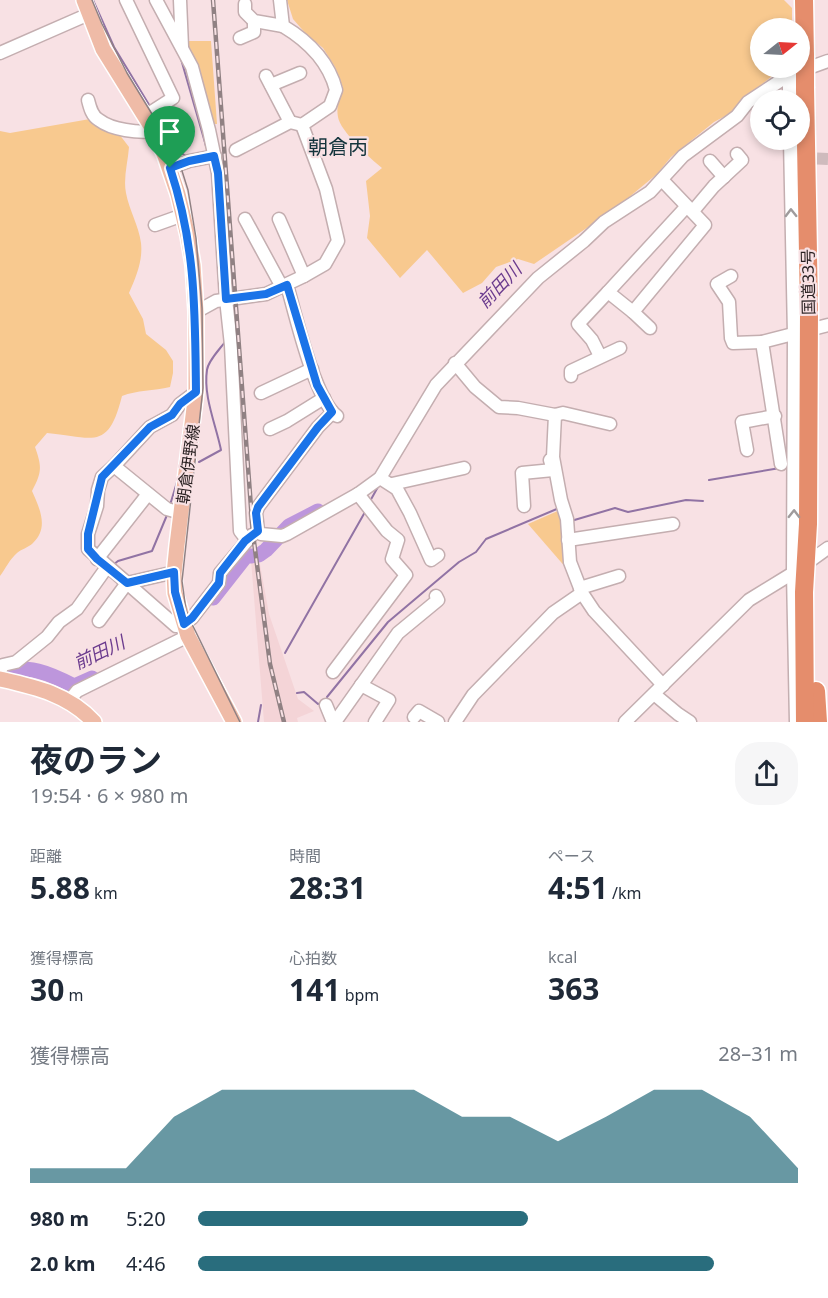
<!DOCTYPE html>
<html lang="ja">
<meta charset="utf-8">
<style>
:root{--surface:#fff;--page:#f6f6f7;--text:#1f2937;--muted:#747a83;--accent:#296d7d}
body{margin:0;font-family:"Noto Sans","Noto Sans JP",sans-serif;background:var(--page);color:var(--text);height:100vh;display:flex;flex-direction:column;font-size:22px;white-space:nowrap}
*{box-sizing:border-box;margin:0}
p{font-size:20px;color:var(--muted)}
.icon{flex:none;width:33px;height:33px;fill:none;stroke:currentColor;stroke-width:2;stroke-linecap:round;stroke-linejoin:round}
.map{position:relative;height:722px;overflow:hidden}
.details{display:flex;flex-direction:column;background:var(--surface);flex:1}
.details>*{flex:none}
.needle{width:39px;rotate:72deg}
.tools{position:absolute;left:750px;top:18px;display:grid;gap:12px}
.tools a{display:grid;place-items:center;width:60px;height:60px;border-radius:50%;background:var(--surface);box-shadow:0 3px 9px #0003;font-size:30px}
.pin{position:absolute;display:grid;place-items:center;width:51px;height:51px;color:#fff;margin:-62px -26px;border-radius:50% 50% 50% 0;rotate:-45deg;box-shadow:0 0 6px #0007}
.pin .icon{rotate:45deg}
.round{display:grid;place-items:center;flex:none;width:63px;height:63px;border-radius:24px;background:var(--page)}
.summary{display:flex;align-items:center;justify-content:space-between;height:102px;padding:0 30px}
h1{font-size:33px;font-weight:700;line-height:45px}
.figures{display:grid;grid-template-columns:repeat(3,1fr);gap:9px;height:102px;padding:6px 30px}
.figures div{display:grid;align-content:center}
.figures b{font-size:30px;font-weight:700}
.figures small{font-size:16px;font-weight:400}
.figures p{font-size:16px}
.chart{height:168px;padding:12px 30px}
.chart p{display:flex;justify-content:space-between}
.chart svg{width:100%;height:108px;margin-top:6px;fill:var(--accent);opacity:.7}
ul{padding:0 30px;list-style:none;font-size:20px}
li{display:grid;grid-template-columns:96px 72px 1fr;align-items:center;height:45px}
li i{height:15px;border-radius:8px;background:var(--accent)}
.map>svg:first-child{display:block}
.built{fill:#f4d4d7}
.green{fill:#f8c98f}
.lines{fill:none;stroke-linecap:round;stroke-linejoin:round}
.stream{stroke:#9173a4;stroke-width:2}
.river{stroke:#bd96dc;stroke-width:15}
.minor-tunnel{stroke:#cfbbbd;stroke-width:12;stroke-dasharray:12 6;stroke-linecap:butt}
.minor-casing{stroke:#c4aeb0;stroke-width:15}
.major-casing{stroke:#fff;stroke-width:18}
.highway-casing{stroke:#fff;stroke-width:21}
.minor{stroke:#fff;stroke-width:12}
.major{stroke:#efbba7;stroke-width:15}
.highway{stroke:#e58d6c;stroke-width:18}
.tram{stroke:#908183;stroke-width:1.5}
.rail-casing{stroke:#908183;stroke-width:4.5}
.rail{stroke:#f8e1e4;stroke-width:2;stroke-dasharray:7;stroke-linecap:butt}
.highway-bridge-casing{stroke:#fff;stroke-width:21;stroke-linecap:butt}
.highway-bridge{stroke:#e58d6c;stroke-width:18}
.oneway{stroke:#9f9b9c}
.route-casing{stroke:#fff;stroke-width:12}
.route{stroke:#1a73e8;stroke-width:8}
.labels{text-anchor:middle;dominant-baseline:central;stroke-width:4.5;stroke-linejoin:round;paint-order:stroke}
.street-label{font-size:16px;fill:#292122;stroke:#f8e1e4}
.water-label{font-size:18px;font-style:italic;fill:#6b3b8e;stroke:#f8e1e4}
.quarter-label{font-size:20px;fill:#14343c;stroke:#f8e1e4}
</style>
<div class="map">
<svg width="828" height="722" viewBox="0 0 828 722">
<rect width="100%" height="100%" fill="#f8e1e4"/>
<polygon class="built" points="259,559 269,614 298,699 314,711 297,718 298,722 264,722 251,560"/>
<g class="green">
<path d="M287 0H784L792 8V28H760V68H782L745 98 729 114 714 122 671 157 657 174 616 208 534 264 518 259 496 267 482 283 463 293 427 250 400 278 367 238 370 216 366 181 382 168C371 159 340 131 338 117 336 106 339 98 343 88L335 67 323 48 307 35 293 19Z"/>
<polygon points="187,41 211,41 217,124 213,124 201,75"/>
<path d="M90 119 119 134 129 147C128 162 123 178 126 193 129 210 139 226 141 243 143 261 136 277 129 293L143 319 146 334 166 350 173 361V373L170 387C154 391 137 390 122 396 108 452 93 437 47 433L35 447C42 467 42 472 32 491 40 509 49 528 33 543 28 548 21 549 17 553 9 560 6 568 0 576V131L10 133Z"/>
<polygon points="560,510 567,569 528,524"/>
</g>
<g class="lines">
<g class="stream">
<polyline points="93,0 114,47 151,108"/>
<polyline points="181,59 206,146"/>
<polyline points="156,115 181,153 186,156"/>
<path d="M199 462 221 450C216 425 203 396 207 370 208 361 219 350 225 342"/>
<polyline points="709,480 780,468"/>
<polyline points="369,503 379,485"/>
<polyline points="170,505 177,482"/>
<polyline points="571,521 615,508 628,512 686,500 703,501"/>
<polyline points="113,565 118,561 152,551 167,515"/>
<polyline points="285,653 365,512"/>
<polyline points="297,693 304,692 318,704 322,703"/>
<polyline points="327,697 388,622 459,562 476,552 486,539 559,508"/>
<polyline points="258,722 261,705"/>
</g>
<g class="river">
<polyline points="259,555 266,550 289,526 318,511"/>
<polyline points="213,598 246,556 252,556"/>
<path d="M0 669C32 667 45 671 74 686L92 678"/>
</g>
<polyline class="minor-tunnel" points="799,158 828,159"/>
<g class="minor-casing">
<g id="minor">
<polyline points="126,0 173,98 145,116"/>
<polyline points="156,0 192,67 209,130 218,173 226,299 231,345 240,531 247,540"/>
<polyline points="180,0 182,47"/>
<polyline points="245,4 245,12 254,21 283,26"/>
<polyline points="240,38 254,32 254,21"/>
<polyline points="0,53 89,14"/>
<polyline points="789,75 789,100"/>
<polyline points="266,76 290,122"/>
<polyline points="271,85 300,73"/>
<path d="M88 100C90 108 92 116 99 120 112 130 138 133 154 131"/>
<polyline points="790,140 794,335 793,573 796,722"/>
<polyline points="236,150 290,122 302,125"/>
<polyline points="710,161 724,177"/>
<polyline points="170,168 189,161 215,156"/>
<polyline points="662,180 705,225 633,312 608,292 687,206"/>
<polyline points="693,211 714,186 742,160 737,154"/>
<polyline points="245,219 282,287"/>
<polyline points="279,219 304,276"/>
<polyline points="155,225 183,215"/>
<polyline points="731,276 717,284 729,302 731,338 733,343 762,342"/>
<path d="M287 285C295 313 315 400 337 416"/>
<path d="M196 312 216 301 266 294 304 276 325 264 338 241 326 189 302 125 330 106 336 90C329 62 308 41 283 26L280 0"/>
<polyline points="633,312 650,328"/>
<polyline points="600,356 592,340 578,324 608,292"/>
<polyline points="455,363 475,387 499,407 518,408 555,415 563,413 610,424"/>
<polyline points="571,376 571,371 620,348"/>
<polyline points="261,393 312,369"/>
<polyline points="555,415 553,457 561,500 567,519 570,562 582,593"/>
<polyline points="270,429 287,421 324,398"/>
<polyline points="747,450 742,422 775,416"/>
<polyline points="781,464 762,342 828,325"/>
<polyline points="114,466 102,477 98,490 97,506 88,534 88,549 127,583 175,572"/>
<polyline points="380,478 397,489 410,513 431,560 438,555"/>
<polyline points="392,484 464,468"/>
<polyline points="524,506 522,473 553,470 550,460"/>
<polyline points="181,513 167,509 114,466 150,427 172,415 180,404 196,392"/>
<polyline points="258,531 261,534 282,536 287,534 358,494 380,478 436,385 538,278 584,241 604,222 650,192 683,156 737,116 748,102 789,75 828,61"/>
<polyline points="258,531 256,513 258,507 318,427 332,413"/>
<polyline points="568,540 673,524"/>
<polyline points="97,559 148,494"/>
<polyline points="580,588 619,576"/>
<polyline points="99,621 127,583 176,626 184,624 192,618 219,583 220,573 252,535"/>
<polyline points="0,671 3,665 16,662 47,637 59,622 77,609 107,567"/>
<polyline points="333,672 406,575 392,559 398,540 387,531 358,494"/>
<polyline points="361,685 389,700 375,722"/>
<polyline points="654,694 678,714 690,722"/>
<polyline points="69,701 77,691 188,636"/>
<polyline points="326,705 333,722"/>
<polyline points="414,717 419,711 438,722"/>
<polyline points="335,722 398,633 438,600 436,596"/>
<polyline points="455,722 473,695 553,613 582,593 594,611 663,685"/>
<polyline points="625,722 749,600 793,573 828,548"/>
</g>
</g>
<g class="major-casing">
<g id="major">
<polyline points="84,0 103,49 154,131 165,156 178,194 188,236 193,265 196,312 196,392 177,545 174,574 175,593 188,636 234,722"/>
<path d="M0 679C35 687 68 694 94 722"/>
</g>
</g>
<g class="highway-casing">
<g id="highway">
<polyline points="804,0 805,56"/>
<polyline points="816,691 818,722"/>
<polyline points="805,722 804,592 808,524 809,310 805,88"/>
</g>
</g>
<use href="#minor" class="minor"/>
<use href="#major" class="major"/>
<use href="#highway" class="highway"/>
<polyline class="tram" points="92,0 102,24 127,73 177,155 188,190 196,238 202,308 203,388 182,581 186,610 190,620 240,722"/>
<g class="rail-casing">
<polyline id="rail" points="213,0 253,534 270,664 284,722"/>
</g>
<use href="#rail" class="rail"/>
<g class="highway-bridge-casing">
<polyline id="highway-bridge" points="805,56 805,88"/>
</g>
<use href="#highway-bridge" class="highway-bridge"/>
</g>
<defs><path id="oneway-chevron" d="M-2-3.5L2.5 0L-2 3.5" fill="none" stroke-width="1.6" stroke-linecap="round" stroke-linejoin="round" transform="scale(1.5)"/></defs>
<g class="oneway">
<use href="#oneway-chevron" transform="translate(791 213) rotate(-91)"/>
<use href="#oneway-chevron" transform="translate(794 514) rotate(-89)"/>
</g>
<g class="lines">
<g class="route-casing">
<path id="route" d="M214 156 218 173 226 299 266 294 287 285 317 385 332 412 318 427 258 507 256 513 258 531 245 541 220 573 219 583 192 618 184 624 175 592 174 572 127 583 97 559 88 549V534L102 477 150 427 172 415 180 404 196 392C195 312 196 246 170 168L189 161Z"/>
</g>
<use href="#route" class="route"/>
</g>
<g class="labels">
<g class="street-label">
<text transform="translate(808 282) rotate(-91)">国道33号</text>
<text transform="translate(188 464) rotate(-82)">朝倉伊野線</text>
</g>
<g class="water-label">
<text transform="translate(499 285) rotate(-46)">前田川</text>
<text transform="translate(99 652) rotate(-25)">前田川</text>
</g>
<g class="quarter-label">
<text x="338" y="146">朝倉丙</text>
</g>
</g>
</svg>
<div class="tools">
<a><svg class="needle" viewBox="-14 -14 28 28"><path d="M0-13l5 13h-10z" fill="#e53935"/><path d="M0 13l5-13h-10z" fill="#747a83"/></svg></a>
<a><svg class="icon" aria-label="locate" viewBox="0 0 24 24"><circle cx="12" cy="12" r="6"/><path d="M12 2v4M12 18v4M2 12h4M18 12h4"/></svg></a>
</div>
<div class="pin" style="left:170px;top:168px;background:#1e9e55"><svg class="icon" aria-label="arrive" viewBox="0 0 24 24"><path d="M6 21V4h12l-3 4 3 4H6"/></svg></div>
</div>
<section class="details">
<div class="summary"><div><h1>夜のラン</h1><p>19:54 · 6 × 980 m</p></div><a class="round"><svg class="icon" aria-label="share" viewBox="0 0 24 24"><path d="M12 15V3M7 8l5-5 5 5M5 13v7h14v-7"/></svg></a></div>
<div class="figures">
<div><p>距離</p><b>5.88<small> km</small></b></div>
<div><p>時間</p><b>28:31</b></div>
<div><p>ペース</p><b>4:51<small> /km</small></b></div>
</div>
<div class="figures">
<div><p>獲得標高</p><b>30<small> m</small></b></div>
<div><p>心拍数</p><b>141<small> bpm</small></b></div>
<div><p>kcal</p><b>363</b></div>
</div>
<div class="chart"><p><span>獲得標高</span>28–31 m</p>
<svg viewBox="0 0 160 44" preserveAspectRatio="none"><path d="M0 44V38L10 38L20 38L30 17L40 6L50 6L60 6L70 6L80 6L90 17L100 17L110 27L120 17L130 6L140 6L150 17L160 38V44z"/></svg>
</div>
<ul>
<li><b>980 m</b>5:20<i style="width:55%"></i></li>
<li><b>2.0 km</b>4:46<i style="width:86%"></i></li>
</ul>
</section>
